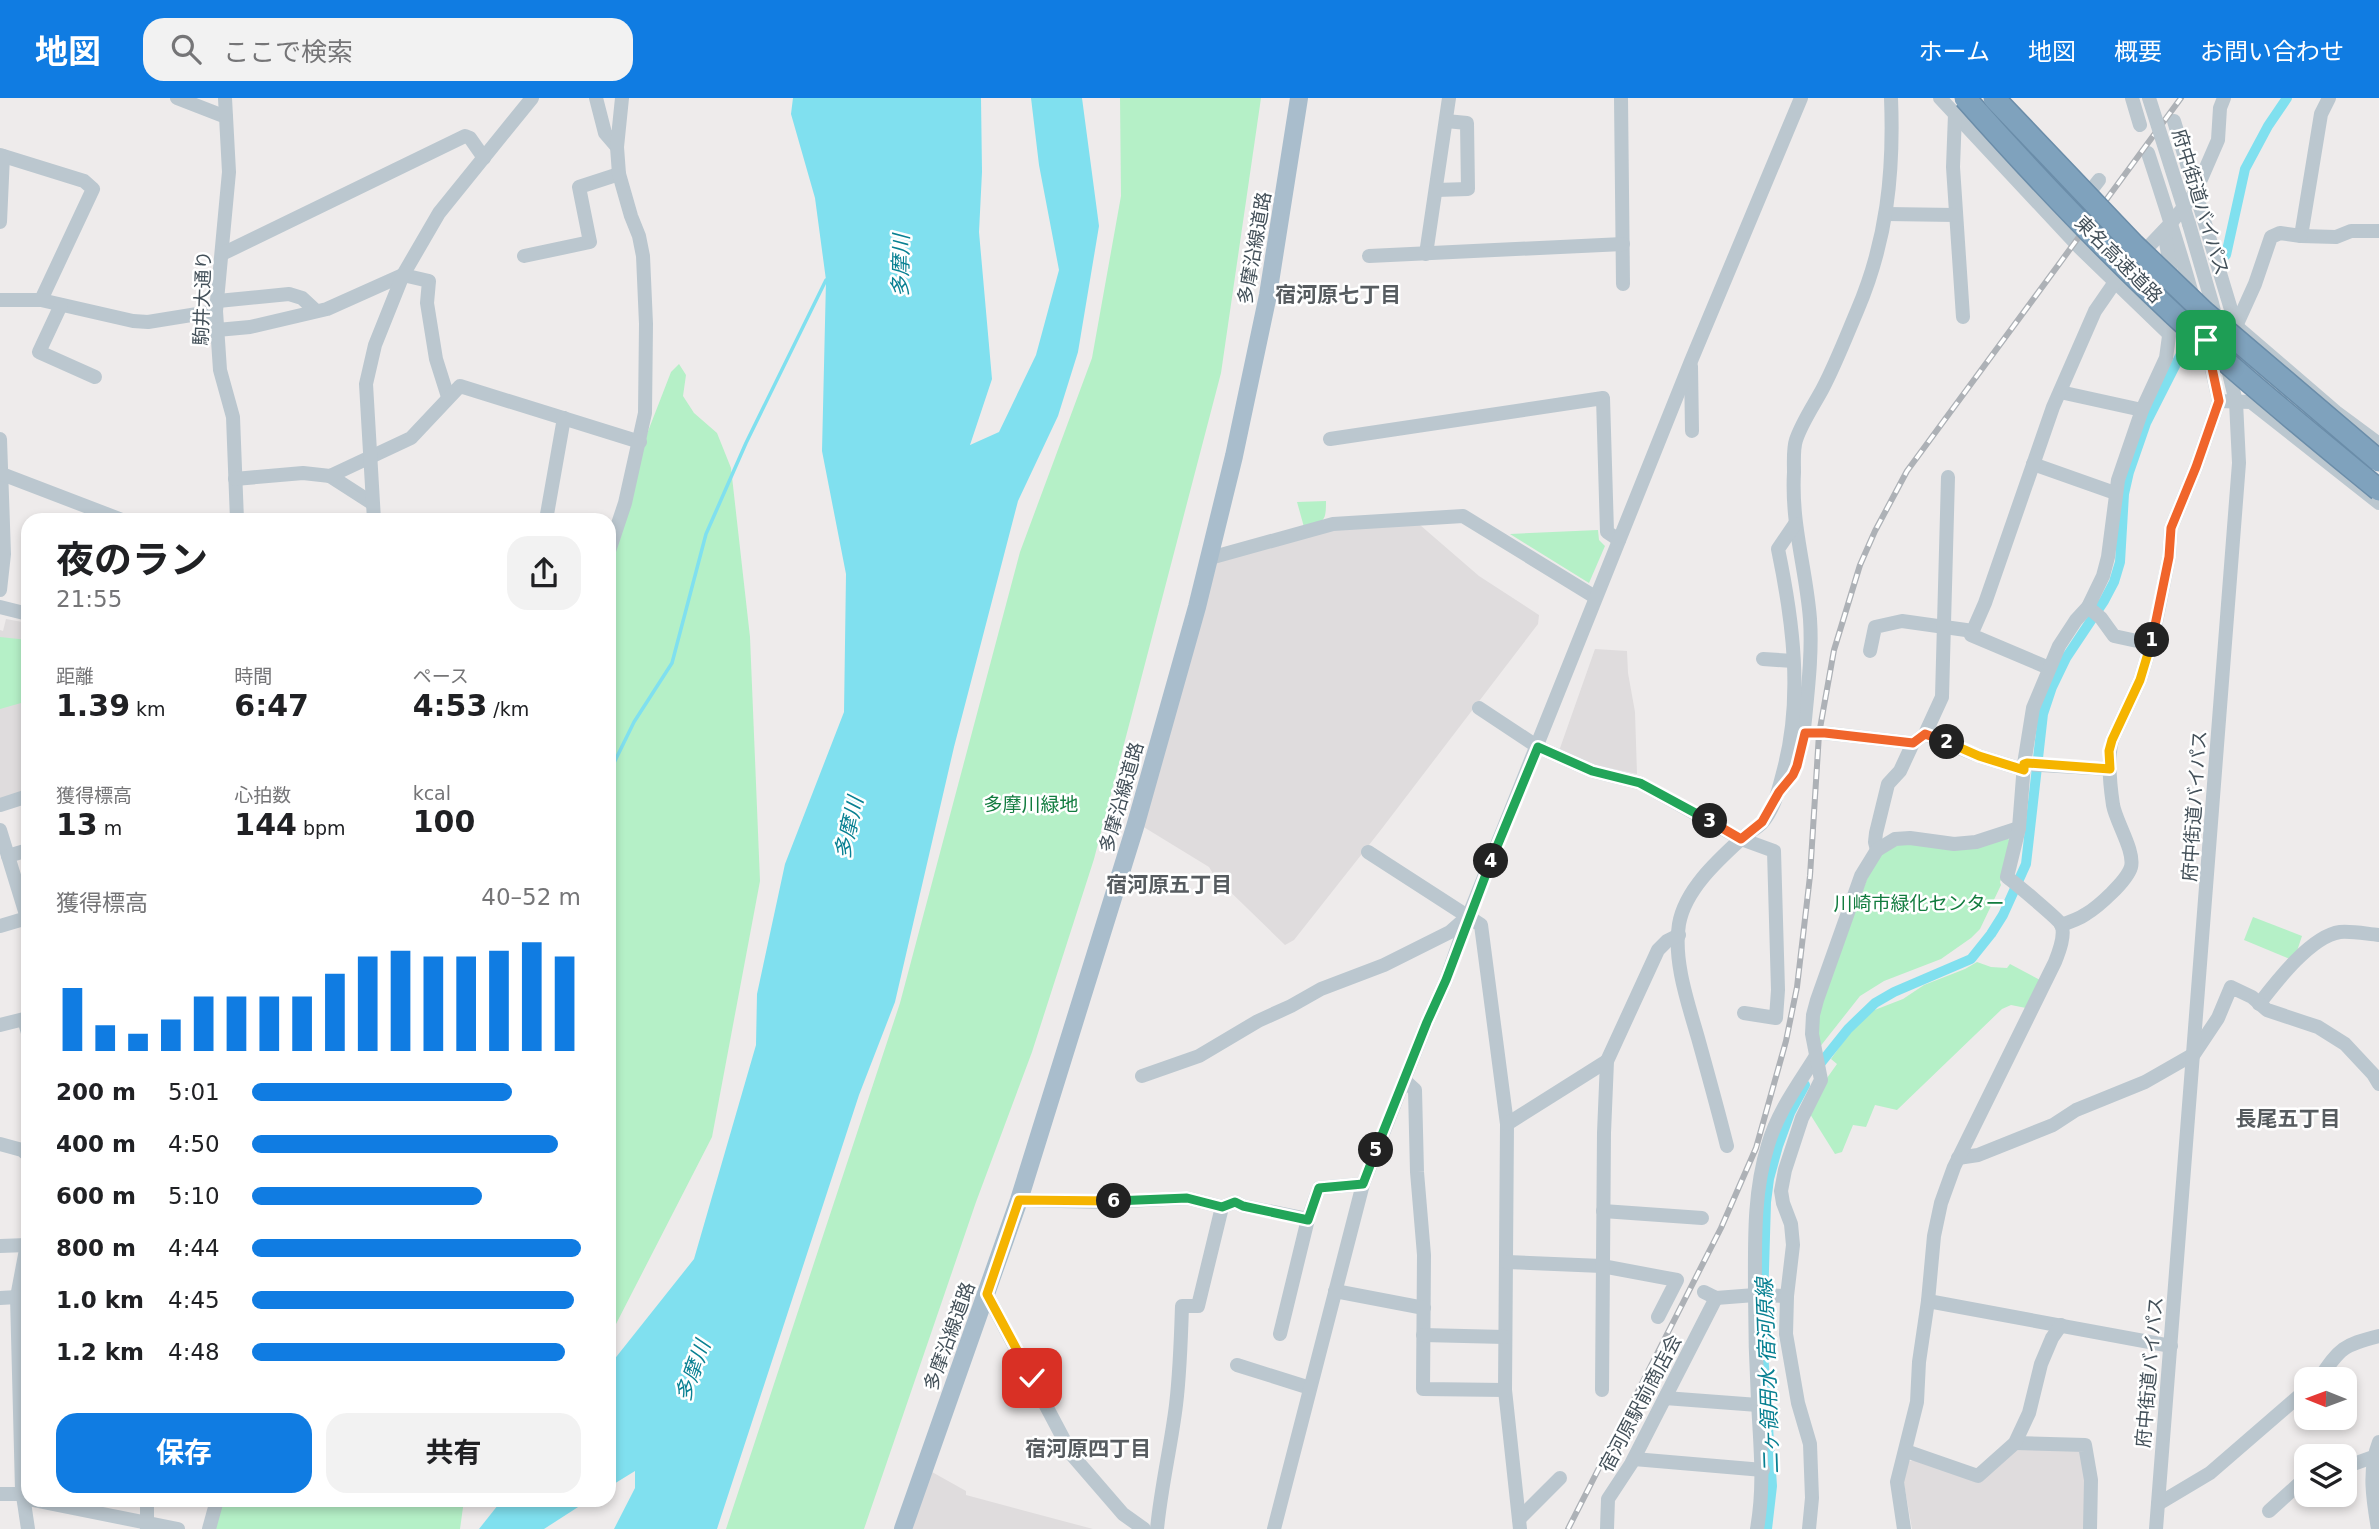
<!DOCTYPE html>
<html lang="ja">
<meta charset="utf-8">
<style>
:root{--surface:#fff;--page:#f2f2f2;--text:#202124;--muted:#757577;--accent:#107ce2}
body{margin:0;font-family:"DejaVu Sans","Noto Sans JP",sans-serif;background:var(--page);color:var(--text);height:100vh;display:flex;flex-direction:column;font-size:26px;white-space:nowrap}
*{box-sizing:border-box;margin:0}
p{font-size:23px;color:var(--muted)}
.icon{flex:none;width:38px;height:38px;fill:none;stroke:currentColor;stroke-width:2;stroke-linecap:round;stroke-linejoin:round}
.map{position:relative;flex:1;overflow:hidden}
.drawer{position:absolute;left:21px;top:415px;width:595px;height:994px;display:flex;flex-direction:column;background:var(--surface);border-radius:21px;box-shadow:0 4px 10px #0003}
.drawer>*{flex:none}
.needle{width:46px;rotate:271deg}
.fabs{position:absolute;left:2294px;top:1269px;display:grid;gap:14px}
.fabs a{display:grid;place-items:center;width:63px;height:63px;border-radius:14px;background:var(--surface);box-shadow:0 4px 10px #0003;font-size:35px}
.pin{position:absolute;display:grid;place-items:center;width:60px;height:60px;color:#fff;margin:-30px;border-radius:14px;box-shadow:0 4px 10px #0006}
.km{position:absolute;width:35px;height:35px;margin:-18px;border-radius:50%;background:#222;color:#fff;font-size:19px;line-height:35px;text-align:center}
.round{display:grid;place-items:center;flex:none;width:74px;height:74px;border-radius:21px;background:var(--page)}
.overview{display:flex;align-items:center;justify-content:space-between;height:119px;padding:0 35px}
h1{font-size:38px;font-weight:700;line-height:52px}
.stats{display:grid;grid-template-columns:repeat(3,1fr);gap:10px;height:119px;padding:7px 35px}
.stats div{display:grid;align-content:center}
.stats b{font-size:30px;font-weight:700}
.stats small{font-size:19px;font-weight:400}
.stats p{font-size:19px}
.chart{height:196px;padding:14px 35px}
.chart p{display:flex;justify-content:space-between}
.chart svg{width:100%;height:126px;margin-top:7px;stroke:var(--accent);stroke-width:6}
.button{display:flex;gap:14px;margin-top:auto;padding:14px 35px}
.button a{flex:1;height:80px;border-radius:21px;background:var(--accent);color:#fff;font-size:28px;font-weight:700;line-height:80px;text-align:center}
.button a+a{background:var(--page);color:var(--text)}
ul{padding:0 35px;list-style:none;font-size:23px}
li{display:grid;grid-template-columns:112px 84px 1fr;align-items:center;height:52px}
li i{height:18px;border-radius:9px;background:var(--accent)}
header{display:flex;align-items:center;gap:42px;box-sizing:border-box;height:98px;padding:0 35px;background:var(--accent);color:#fff}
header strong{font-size:33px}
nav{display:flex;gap:38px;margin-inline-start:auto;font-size:24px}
.search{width:490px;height:63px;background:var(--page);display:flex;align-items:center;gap:18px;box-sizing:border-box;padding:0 24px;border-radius:21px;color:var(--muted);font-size:26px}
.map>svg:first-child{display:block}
.education{fill:#dfdcdd}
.green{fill:#b5f0c7}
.water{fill:#80e0ef}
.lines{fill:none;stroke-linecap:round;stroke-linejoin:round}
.stream{stroke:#80e0ef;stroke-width:3.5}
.canal{stroke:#80e0ef;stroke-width:10}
.minor{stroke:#bbc7cf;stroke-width:14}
.major{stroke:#a9bdcc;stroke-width:18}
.rail-casing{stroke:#adb1b6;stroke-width:6}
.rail{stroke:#fff;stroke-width:3.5;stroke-dasharray:10;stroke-linecap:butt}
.highway-bridge-casing{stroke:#6b8da9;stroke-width:24;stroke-linecap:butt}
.minor-bridge{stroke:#bbc7cf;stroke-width:14}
.highway-bridge{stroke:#7fa2bd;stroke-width:21}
.split-1-casing{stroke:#fff;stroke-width:14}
.split-2-casing{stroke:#fff;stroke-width:14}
.split-3-casing{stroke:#fff;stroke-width:14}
.split-4-casing{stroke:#fff;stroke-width:14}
.split-5-casing{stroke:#fff;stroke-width:14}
.split-6-casing{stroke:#fff;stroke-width:14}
.split-7-casing{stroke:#fff;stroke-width:14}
.split-1{stroke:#f0652b;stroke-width:9}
.split-2{stroke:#f5b400;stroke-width:9}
.split-3{stroke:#f0652b;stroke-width:9}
.split-4{stroke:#22a559;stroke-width:9}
.split-5{stroke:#22a559;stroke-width:9}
.split-6{stroke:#22a559;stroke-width:9}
.split-7{stroke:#f5b400;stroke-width:9}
.labels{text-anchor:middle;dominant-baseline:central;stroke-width:5;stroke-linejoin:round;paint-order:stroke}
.street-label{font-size:19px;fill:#435059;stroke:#fff}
.park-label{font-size:19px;fill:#127c3f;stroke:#fff}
.water-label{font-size:21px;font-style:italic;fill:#088092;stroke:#fff}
.neighbourhood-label{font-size:21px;font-weight:bold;fill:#575c60;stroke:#fff}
</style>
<header>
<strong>地図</strong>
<div class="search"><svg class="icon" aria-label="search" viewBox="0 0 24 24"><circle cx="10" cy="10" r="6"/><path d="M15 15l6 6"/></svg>ここで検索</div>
<nav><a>ホーム</a><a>地図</a><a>概要</a><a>お問い合わせ</a></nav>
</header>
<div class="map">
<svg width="2379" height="1431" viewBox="0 0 2379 1431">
<rect width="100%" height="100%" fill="#eeebeb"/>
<g class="education">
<polygon points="1420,427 1479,478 1539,517 1538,526 1380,733 1294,842 1285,847 1215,779 1209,769 1142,728 1216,462 1332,430"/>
<polygon points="6,521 28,525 28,692 0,701 0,532 3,533"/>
<polygon points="1595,551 1627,553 1628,575 1635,614 1637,676 1590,666 1559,653"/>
<polygon points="2018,1348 2080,1350 2087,1379 2085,1431 1912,1431 1903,1380 1907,1364 1916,1361 1979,1382"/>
<polygon points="932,1374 966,1393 966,1397 1093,1431 910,1431"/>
</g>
<g class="green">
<polygon points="1120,0 1261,0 1221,275 1094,761 1032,954 976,1104 864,1431 726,1431 900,905 1020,454 1092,260 1121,98"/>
<polygon points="679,266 686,277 683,298 694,315 717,335 731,370 750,539 760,783 712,1039 615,1228 609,1231 609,467 623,426 645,341 671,274"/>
<path d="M1326 403C1326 425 1324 423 1304 429L1297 404Z"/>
<polygon points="1598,432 1599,442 1605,448 1589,485 1510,436"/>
<polygon points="0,539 28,542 28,603 0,611"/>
<polygon points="2007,740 2012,744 2007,764 2000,784 2001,787 1980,831 1971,840 1941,861 1884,883 1860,898 1819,950 1816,915 1875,760 1897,745"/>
<polygon points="2253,819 2302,838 2296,856 2290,861 2244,842"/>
<polygon points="1977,864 1991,869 2007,870 2010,866 2040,882 2026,910 2011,907 2002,911 1897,1012 1875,1007 1866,1029 1853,1027 1842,1054 1835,1056 1810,1016 1822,987 1837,966 1831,961 1853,930 1872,913 1903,901 1924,887 1965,871"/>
<polygon points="219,1402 464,1402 460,1431 211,1431"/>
</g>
<g class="water">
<polygon points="793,0 981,0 982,74 979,134 992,281 970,347 999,334 1036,257 1059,172 1039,67 1031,0 1082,0 1099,128 1078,254 1058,318 1018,403 954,649 895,904 859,997 717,1431 614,1431 635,1390 635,1373 609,1389 609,1268 694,1161 756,947 757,896 785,766 844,614 846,476 822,353 826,182 815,100 791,16"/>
<polygon points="502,1402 589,1402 544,1431 479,1431"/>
</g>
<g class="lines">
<polyline class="stream" points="609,675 634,624 672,565 706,436 746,345 826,182"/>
<g class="canal">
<polyline points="2226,157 2245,71 2268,28 2287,0"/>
<polyline points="1816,971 1848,931 1875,905 1894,894 1971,861 1991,836 2003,817 2026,766 2043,616 2052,589 2066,560 2104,503 2114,484 2120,464 2124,396 2129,374 2146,325 2180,258"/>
<polyline points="1767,1431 1772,1388 1762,1239 1766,1104 1769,1081 1778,1048 1790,1015 1805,987"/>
</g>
<g class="minor">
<polyline points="177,0 226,19"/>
<polyline points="225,0 229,74 216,213 220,272 233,319 237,422"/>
<polyline points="596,0 605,35 617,49"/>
<polyline points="1621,0 1623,186"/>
<polyline points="1940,0 2080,150 2168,235"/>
<polyline points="2132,0 2140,27"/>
<polyline points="2329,0 2321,16 2301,138 2336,139 2351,133 2379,133"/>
<polyline points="1955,16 1953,69 1963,219"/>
<polyline points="2174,23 2236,228 2247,284"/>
<path d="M2148 55C2175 137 2201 218 2219 303L2251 304 2379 405"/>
<polyline points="0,57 84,83 93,91 41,202"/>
<polyline points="1436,92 1468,91 1467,25 1446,23"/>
<polyline points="1887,116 1955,117"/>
<polyline points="2067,123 2099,82"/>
<polyline points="0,124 3,58"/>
<polyline points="2164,133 2173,185"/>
<polyline points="222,156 465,38 470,40 484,60"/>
<polyline points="1426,156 1449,0"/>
<polyline points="524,158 590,144 579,89 619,76"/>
<polyline points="1369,158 1623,146"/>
<polyline points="0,202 41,202 133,223 148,224 216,213"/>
<polyline points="218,203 289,196 302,200 316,213"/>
<polyline points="61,207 39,254 95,279"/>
<polyline points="2236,228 2336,314 2379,346"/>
<polyline points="2236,228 2255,186 2271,139 2280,135 2301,138"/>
<polyline points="217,232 250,229 327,211 403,177 429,183 427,205 436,261 448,299"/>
<polyline points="1691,268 1692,333"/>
<polyline points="2060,294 2142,312"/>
<polyline points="0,341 4,456 0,492"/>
<polyline points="1330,341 1603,300 1607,434 1619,442"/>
<polyline points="2033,366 2115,395"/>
<polyline points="2,376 122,422"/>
<polyline points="330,378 372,405"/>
<polyline points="235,381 303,375 330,378 411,340 460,288 640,344"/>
<polyline points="374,422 366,286 375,247 403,177 439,115 532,0"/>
<polyline points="546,422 564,320"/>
<polyline points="609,453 625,405 645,315 646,226 643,158 639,138 631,118 619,76 617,49 622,0"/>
<polyline points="1210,460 1333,426 1463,418 1595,499"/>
<polyline points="0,509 28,516"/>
<polyline points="2088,509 2101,520 2114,538 2151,546"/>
<polyline points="1870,553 1875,529 1902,523 1973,533"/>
<polyline points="1763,561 1793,563"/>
<polyline points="2049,570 1971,537 1985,505 2053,309 2095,213 2115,184 2171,125 2195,95 2218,42 2220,10 2224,0"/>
<polyline points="1479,610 1538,649 1592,673 1640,685 1741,741 1774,753 1778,892 1776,920 1744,915"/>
<polyline points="1805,635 1825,635 1913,645 1925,636 1942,599 1948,379"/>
<polyline points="1925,636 1979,658 2024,672"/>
<polyline points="2024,666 2110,671"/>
<path d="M1779 694C1802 670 1803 642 1806 611 1809 581 1812 551 1810 521 1806 470 1791 427 1794 374 1794 364 1793 351 1796 342 1802 324 1814 307 1823 290 1836 265 1846 239 1857 213 1887 143 1894 75 1891 0"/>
<polyline points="0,707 28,698"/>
<polyline points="0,732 28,823"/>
<polyline points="1877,752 1875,744 1876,735 1888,686 1900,673 1913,645"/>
<polyline points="1368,754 1481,827 1507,1026 1505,1292 1520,1431"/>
<polyline points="8,758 28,752"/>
<path d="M2061 827C2070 824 2079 821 2086 816 2098 809 2127 783 2131 769 2135 753 2116 724 2113 707 2110 687 2107 662 2112 642L2140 582 2153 539 2169 459 2171 430 2196 369 2219 303"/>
<polyline points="0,828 27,820"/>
<path d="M2259 906C2276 884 2311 838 2340 834 2353 833 2367 836 2379 837"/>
<polyline points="0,927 24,921 28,935"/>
<polyline points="1142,978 1199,958 1258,923 1291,908 1321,891 1384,867 1450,834 1467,819"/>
<polyline points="1404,982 1415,992 1417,1074 1424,1157 1423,1291 1505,1292"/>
<polyline points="1507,1026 1607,963"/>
<polyline points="0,1046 22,1052 28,1057"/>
<path d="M1727 1048C1718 1012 1708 976 1698 940 1688 905 1673 863 1679 826 1685 792 1717 763 1741 741 1747 735 1756 731 1762 725 1775 710 1779 690 1784 671 1803 599 1793 523 1778 451L1795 426"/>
<polyline points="1958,1060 1978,1057 2053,1027 2076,1012 2145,984 2194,956 2218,920 2231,889 2252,899 2267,912 2318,929 2345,946 2373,976 2379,986"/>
<polyline points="1019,1102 1104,1104 1187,1100 1222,1109 1235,1104 1243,1108 1308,1121"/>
<polyline points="1603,1113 1702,1120"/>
<polyline points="28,1141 17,1199 22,1391 28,1431"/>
<polyline points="0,1148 27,1147"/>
<polyline points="1507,1164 1602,1168 1677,1182 1658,1219"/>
<polyline points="1335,1193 1424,1210"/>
<polyline points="1704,1194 1716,1200 1755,1197 1787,1198"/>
<polyline points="987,1196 1072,1357 1123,1416 1144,1431"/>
<polyline points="0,1200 17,1199"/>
<polyline points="1928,1203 2171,1248"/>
<polyline points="1280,1236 1308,1121 1319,1090 1363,1086"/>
<polyline points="1423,1237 1505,1239"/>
<polyline points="1237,1267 1310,1290"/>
<path d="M2319 1281C2340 1250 2343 1247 2379 1238"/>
<polyline points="1602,1292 1604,1035 1607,963 1658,852 1667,843 1679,837"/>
<polyline points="1665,1300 1758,1307"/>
<polyline points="2015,1345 2085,1347 2091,1382 2090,1431"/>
<polyline points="1906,1353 1978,1378 2015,1345 2029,1315 2041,1266 2052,1240 2061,1227"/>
<polyline points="1634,1361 1763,1372"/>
<polyline points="2345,1369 2373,1359"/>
<polyline points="0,1396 23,1396"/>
<polyline points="33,1402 178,1431"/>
<polyline points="147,1402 147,1431"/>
<polyline points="2158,1406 2210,1375 2306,1292"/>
<polyline points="2269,1413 2301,1384 2306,1382"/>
<polyline points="1519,1421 1560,1380"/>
<polyline points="209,1431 217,1402"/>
<path d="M1157 1431C1161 1389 1171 1348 1176 1307 1180 1274 1181 1241 1182 1208H1198L1222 1109"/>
<polyline points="1274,1431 1363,1086 1427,924 1446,882 1468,819 1691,263 1801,0"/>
<polyline points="1607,1431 1608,1401 1631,1366 1716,1200"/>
<path d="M1757 1431C1765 1386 1760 1347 1758 1303 1756 1267 1755 1232 1755 1196 1755 1146 1753 1095 1768 1047 1778 1013 1798 987 1816 958"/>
<polyline points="1809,1431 1812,1400 1810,1346 1798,1305 1786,1236 1787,1198 1793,1147 1791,1126 1783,1105 1781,1093 1785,1072 1802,1020 1821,982 1812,936 1813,917 1817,902 1861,778 1877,752 1895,741 1910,740 1954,746 1976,744 2019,730"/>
<path d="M1904 1431 1897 1384 1917 1304 1919 1264 1928 1203 1934 1138 1941 1105 1954 1069 2055 864C2059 854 2066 836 2061 826 2057 820 2015 785 2007 779L2019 730 2024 666 2033 610 2059 548 2076 522 2088 509 2103 478 2108 459 2118 382 2142 312 2166 260 2173 209"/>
<polyline points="2156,1431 2239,365 2236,304 2212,205 2189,126"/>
<path d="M2378 1431C2373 1402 2368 1372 2379 1344"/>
</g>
<polyline class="major" points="903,1431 1019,1102 1135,729 1197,509 1234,358 1268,197 1299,0"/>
<g class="rail-casing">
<polyline id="rail" points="1568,1431 1721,1130 1756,1050 1786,943 1797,889 1810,778 1819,636 1834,552 1860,467 1875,433 1907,373 2181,0"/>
</g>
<use href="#rail" class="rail"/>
<g class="highway-bridge-casing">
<g id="highway-bridge">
<path d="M1965 0C2038 82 2115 163 2196 237 2255 291 2317 341 2379 392"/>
<polyline points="1994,0 2134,147 2204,214 2379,363"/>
</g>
</g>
<polyline class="minor-bridge" points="2149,0 2189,126"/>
<use href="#highway-bridge" class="highway-bridge"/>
</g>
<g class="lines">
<g class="split-1-casing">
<polyline id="split-1" points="2152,542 2169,459 2171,430 2196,369 2219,303 2206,242"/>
</g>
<g class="split-2-casing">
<polyline id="split-2" points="1947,644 1979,658 2024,672 2024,666 2027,665 2110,671 2109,653 2112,642 2140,582 2152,542"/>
</g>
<g class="split-3-casing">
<polyline id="split-3" points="1710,723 1741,741 1762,724 1779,694 1793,677 1797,668 1805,635 1825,635 1913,645 1925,636 1947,644"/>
</g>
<g class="split-4-casing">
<polyline id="split-4" points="1491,763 1538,649 1592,673 1640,685 1710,723"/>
</g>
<g class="split-5-casing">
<polyline id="split-5" points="1376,1052 1427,924 1446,882 1491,763"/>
</g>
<g class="split-6-casing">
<polyline id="split-6" points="1114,1103 1187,1100 1222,1109 1235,1104 1243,1108 1308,1122 1319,1090 1363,1086 1376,1052"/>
</g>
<g class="split-7-casing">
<polyline id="split-7" points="1032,1280 987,1196 1019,1102 1114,1103"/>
</g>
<use href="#split-1" class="split-1"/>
<use href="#split-2" class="split-2"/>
<use href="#split-3" class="split-3"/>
<use href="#split-4" class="split-4"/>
<use href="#split-5" class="split-5"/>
<use href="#split-6" class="split-6"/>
<use href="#split-7" class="split-7"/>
</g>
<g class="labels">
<g class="street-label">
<text transform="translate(2201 104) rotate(73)">府中街道バイパス</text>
<text transform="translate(1254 150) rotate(-80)">多摩沿線道路</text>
<text transform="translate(2119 161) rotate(45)">東名高速道路</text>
<text transform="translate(202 200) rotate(-88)">駒井大通り</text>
<text transform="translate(1121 699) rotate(-74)">多摩沿線道路</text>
<text transform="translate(2194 708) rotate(-86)">府中街道バイパス</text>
<text transform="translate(949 1238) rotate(-70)">多摩沿線道路</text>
<text transform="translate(2149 1274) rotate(-85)">府中街道バイパス</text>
<text transform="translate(1640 1305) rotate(-62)">宿河原駅前商店会</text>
</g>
<g class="park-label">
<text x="1031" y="706">多摩川緑地</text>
<text x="1919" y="805">川崎市緑化センター</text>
</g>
<g class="water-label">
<text transform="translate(901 168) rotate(-89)">多摩川</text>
<text transform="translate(849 730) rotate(-77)">多摩川</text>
<text transform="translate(693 1273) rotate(-70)">多摩川</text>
<text transform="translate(1768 1278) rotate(-92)">二ヶ領用水 宿河原線</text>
</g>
<g class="neighbourhood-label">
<text x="1338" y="197">宿河原七丁目</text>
<text x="1169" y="787">宿河原五丁目</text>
<text x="2288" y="1021">長尾五丁目</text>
<text x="1088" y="1351">宿河原四丁目</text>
</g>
</g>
</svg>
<div class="fabs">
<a><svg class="needle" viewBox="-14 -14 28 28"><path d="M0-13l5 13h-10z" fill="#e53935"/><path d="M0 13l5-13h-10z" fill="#757577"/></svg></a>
<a><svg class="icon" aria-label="layers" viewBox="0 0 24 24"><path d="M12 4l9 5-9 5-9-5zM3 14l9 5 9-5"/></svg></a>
</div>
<div class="pin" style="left:2206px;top:242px;background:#1e9e55"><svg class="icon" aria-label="arrive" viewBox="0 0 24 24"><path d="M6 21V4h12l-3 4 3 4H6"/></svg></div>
<div class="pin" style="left:1032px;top:1280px;background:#d93025"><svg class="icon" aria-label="check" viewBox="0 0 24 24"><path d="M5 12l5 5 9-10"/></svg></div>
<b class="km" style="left:2152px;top:542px">1</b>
<b class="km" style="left:1947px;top:644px">2</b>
<b class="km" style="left:1710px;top:723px">3</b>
<b class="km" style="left:1491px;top:763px">4</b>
<b class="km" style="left:1376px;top:1052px">5</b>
<b class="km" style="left:1114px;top:1103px">6</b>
<section class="drawer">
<div class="overview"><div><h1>夜のラン</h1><p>21:55</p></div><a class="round"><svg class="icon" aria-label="share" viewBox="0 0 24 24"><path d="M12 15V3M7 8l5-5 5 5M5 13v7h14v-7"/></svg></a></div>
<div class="stats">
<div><p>距離</p><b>1.39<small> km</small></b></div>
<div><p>時間</p><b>6:47</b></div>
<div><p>ペース</p><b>4:53<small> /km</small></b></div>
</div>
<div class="stats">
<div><p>獲得標高</p><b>13<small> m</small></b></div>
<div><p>心拍数</p><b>144<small> bpm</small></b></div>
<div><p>kcal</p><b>100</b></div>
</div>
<div class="chart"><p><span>獲得標高</span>40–52 m</p>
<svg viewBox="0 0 160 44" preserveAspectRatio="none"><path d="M5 44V22M15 44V35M25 44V38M35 44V33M45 44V25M55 44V25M65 44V25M75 44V25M85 44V17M95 44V11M105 44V9M115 44V11M125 44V11M135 44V9M145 44V6M155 44V11"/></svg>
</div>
<ul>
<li><b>200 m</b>5:01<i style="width:79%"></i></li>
<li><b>400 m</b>4:50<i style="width:93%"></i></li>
<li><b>600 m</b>5:10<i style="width:70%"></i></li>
<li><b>800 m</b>4:44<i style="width:100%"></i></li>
<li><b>1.0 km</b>4:45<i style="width:98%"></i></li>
<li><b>1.2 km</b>4:48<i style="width:95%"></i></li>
</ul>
<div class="button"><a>保存</a><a>共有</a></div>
</section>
</div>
